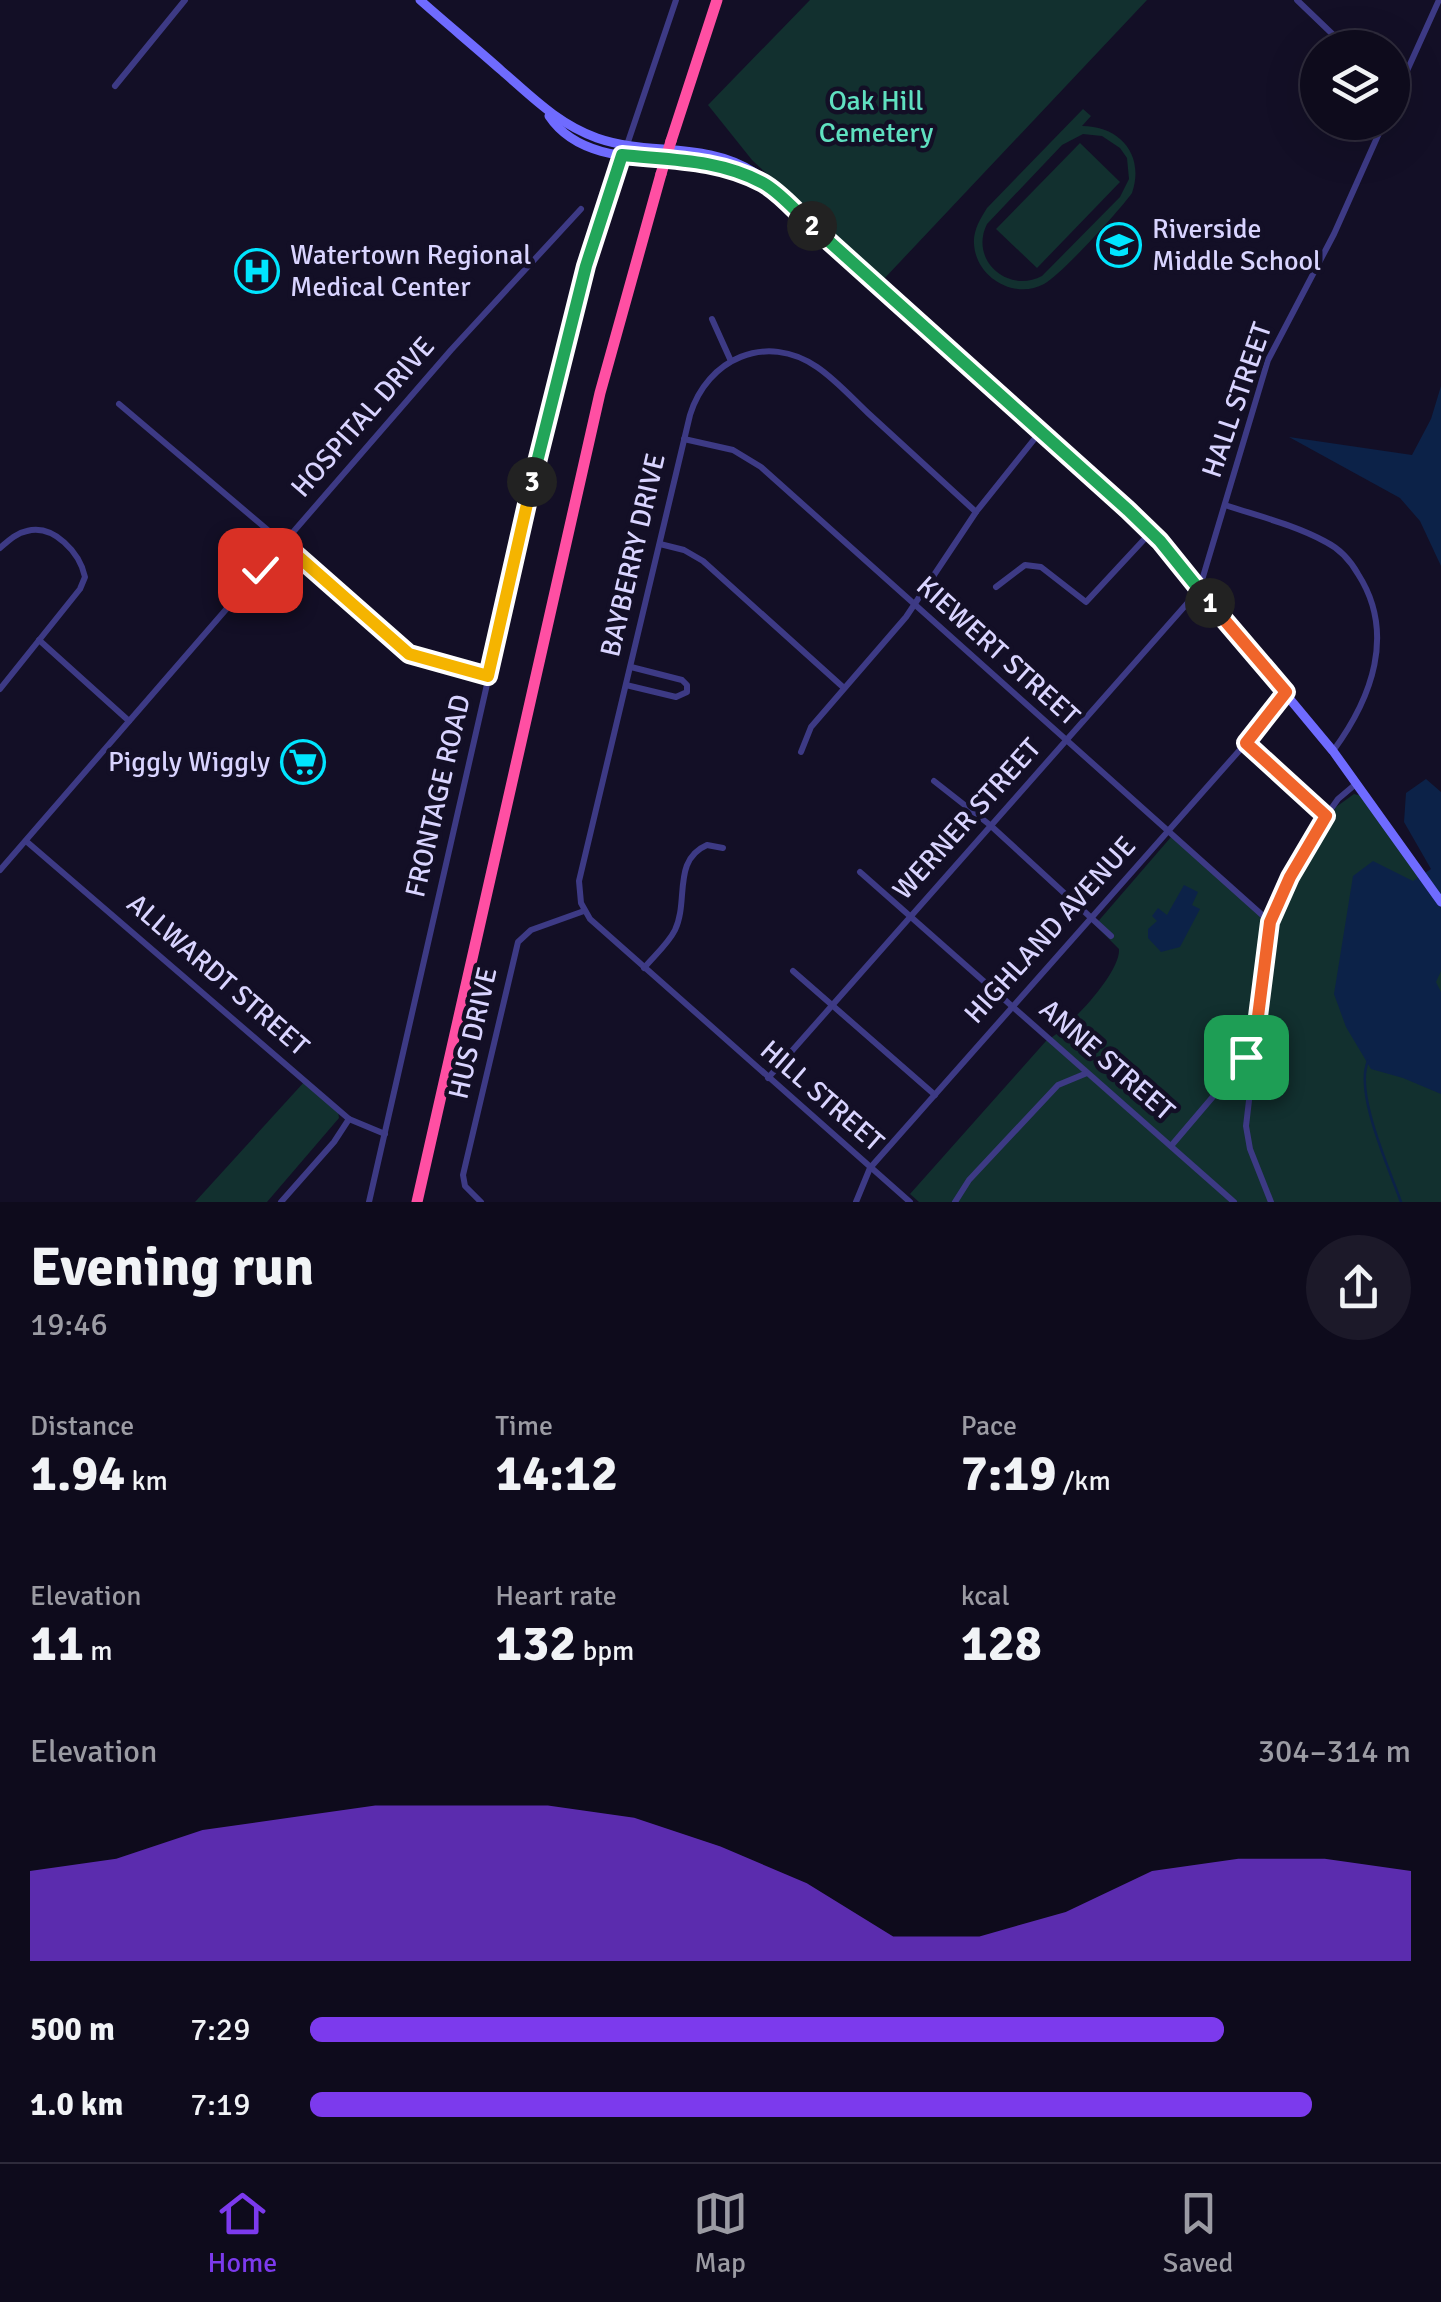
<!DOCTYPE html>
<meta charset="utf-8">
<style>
:root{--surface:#0e0b1c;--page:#1c1929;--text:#f1f3f6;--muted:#9b9ba3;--line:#2e2b3b;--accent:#7c3aed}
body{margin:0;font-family:Signika,sans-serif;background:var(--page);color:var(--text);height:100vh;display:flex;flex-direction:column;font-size:38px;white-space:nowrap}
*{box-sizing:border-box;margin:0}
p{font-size:32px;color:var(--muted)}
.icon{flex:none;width:55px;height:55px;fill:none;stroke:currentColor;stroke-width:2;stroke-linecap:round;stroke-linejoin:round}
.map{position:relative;height:1202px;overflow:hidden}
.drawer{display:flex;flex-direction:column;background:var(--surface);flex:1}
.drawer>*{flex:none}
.buttons{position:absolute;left:1300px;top:30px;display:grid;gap:20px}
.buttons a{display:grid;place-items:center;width:110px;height:110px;border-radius:50%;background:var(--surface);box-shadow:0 10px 40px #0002,0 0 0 2px var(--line);font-size:50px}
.pin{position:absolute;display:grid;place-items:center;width:85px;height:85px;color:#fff;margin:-42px;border-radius:20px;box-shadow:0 5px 15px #0006}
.km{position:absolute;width:50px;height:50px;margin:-25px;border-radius:50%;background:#222;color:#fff;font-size:28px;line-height:50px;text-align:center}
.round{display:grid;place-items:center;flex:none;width:105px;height:105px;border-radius:52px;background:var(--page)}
.headline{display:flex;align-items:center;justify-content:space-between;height:170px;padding:0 30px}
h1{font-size:55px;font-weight:700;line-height:75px}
.figures{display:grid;grid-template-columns:repeat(3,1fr);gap:15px;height:170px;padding:10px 30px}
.figures div{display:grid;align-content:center}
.figures b{font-size:50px;font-weight:700}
.figures small{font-size:28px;font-weight:400}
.figures p{font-size:28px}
.chart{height:280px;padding:20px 30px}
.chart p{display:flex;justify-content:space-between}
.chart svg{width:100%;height:180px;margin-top:10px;fill:var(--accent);opacity:.7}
ul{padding:0 30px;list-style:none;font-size:32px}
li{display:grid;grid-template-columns:160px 120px 1fr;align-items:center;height:75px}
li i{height:25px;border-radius:12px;background:var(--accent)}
.tabs{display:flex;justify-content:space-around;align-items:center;height:140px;border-top:2px solid var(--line);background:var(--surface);font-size:28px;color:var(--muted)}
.tabs a{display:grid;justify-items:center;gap:5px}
.tabs .selected{color:var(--accent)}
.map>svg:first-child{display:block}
.green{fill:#12302f;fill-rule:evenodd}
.water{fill:#0c2248}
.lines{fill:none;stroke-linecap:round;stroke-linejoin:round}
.stream{stroke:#0c2248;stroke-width:2.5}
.street{stroke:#3d3a85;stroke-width:6}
.secondary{stroke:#6f6bff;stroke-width:9}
.highway{stroke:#ff4fa3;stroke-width:11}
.highway-bridge{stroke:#ff4fa3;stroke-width:11}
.split-1-casing{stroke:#fff;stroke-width:20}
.split-2-casing{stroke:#fff;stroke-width:20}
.split-3-casing{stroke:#fff;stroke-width:20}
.split-4-casing{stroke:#fff;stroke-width:20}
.split-1{stroke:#f0652b;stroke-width:12}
.split-2{stroke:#22a559;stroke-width:12}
.split-3{stroke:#22a559;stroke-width:12}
.split-4{stroke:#f5b400;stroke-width:12}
.labels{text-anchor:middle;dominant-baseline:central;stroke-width:9;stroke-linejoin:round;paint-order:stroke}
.park-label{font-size:28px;fill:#5fe0c0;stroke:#130f26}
.poi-label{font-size:28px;fill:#d9d4ff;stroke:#130f26;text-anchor:start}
.street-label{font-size:28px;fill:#d9d4ff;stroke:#130f26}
</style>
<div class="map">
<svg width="1441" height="1202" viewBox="0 0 1441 1202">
<rect width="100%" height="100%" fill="#130f26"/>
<g class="green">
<polygon points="810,0 1147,0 882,281 752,160 708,105"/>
<path d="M1083 109 1091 116 1082 126C1120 126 1145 155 1132 193 1120 210 1061 275 1044 284 1015 300 976 278 974 244 973 231 980 219 987 208ZM1083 134 1102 136 1120 148 1127 158 1129 179 1120 197 1042 276C1008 294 969 260 987 224L1062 145Z"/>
<polygon points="1080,143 1120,182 1037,268 996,229"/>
<path d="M1354 794 1362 796 1441 907V1202H919L910 1194 1046 1041C1067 1030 1121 973 1119 949L1095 925 1171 837 1263 916 1277 918 1336 807Z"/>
<polygon points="305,1081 338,1111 339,1118 267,1202 195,1202"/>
</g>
<g class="water">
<polygon points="1441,386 1441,566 1420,521 1400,498 1289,437 1412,455 1431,419"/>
<polygon points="1426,779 1441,792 1441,971 1436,982 1441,992 1441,1094 1403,1078 1371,1069 1346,1027 1334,994 1353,876 1373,861 1413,881 1431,869 1404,822 1406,793"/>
<polygon points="1184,885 1198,892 1192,905 1200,909 1180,947 1161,952 1148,938 1148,929 1157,921 1152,916 1158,908 1167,915"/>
</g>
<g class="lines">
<path class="stream" d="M1368 1061C1354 1092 1389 1168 1401 1202"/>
<g class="street">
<polyline points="1297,0 1347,48"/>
<polyline points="1392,67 1407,72"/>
<polyline points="115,86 185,0"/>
<polyline points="1392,104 1439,0"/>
<polyline points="712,319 730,359"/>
<polyline points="119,404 283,543 395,645 423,660 488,675"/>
<polyline points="684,439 733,450 761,467 1270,922"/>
<path d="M1225 505C1258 516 1295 525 1326 542 1340 549 1350 560 1358 574 1396 633 1372 698 1333 751"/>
<polyline points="660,544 684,550 703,561 844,688"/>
<path d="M0 548C8 541 16 533 27 531 54 524 80 553 85 577L80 589 0 689"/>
<polyline points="996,587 1025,565 1041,567 1086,602 1151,532"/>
<polyline points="39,640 129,721"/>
<polyline points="626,685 676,697 687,692 687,685 682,680 631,667"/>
<polyline points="1246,743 1326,816"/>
<polyline points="801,752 811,727 906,617 976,512 1040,432"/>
<polyline points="934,781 990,825 1111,936"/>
<polyline points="26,841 349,1119 385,1134"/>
<polyline points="0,870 451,350 581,209"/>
<polyline points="860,872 1234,1202"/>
<path d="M644 968C654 956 668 944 675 930 689 901 672 860 707 845L723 848"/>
<polyline points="793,971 935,1095"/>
<polyline points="768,1078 1199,590 1268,360 1334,234 1384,122"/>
<polyline points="1171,1146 1251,1052"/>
<polyline points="281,1202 334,1142 349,1119"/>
<polyline points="369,1202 558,373 586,266 676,0"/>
<polyline points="481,1202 465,1186 463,1175 518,942 531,930 584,911"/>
<polyline points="856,1202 870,1168 1246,743 1285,692"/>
<path d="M910 1202 590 919 581 903 579 881 690 415C707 359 766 332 817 367 836 380 852 398 868 413 904 446 940 479 976 512"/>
<polyline points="955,1202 969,1180 1058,1085 1087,1073"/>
<polyline points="1271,1202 1250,1149 1246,1126 1270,922 1290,877 1326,816 1338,799 1357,783"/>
</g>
<g class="secondary">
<path d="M420 0C447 24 475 47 502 71 532 97 558 124 597 138 648 156 707 141 755 173L1151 532 1333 751 1441 902"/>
<path d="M549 116C583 167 657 155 710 163 728 166 744 176 761 183"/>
</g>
<g class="highway">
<polyline points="671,141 717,0"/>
<polyline points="417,1202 600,393 661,174"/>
</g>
<polyline class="highway-bridge" points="661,174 671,141"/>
</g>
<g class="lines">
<g class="split-1-casing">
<polyline id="split-1" points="1210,603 1286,692 1246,743 1326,816 1290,877 1270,922 1254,1048 1246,1057"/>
</g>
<g class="split-2-casing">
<polyline id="split-2" points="812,226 1128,510 1160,541 1210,603"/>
</g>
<g class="split-3-casing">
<path id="split-3" d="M532 482 586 266 622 155C670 160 719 159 763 183 781 193 796 212 812 226"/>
</g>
<g class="split-4-casing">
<polyline id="split-4" points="260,570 283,543 409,654 488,676 532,482"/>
</g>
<use href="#split-1" class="split-1"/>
<use href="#split-2" class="split-2"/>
<use href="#split-3" class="split-3"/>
<use href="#split-4" class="split-4"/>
</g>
<defs>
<g id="school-ring" transform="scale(2.25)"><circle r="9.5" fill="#130f26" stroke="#00e5ff" stroke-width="1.5"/><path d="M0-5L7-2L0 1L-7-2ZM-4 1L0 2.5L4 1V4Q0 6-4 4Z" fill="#00e5ff"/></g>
<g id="hospital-ring" transform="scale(2.25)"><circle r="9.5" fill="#130f26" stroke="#00e5ff" stroke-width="1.5"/><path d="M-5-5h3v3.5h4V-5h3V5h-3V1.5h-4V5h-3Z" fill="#00e5ff"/></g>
<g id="supermarket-ring" transform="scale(2.25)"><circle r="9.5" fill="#130f26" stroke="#00e5ff" stroke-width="1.5"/><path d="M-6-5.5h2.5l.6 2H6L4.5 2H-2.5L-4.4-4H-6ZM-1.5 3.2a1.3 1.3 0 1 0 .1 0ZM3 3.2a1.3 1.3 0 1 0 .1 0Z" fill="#00e5ff"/></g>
</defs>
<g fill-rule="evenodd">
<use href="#school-ring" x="1119" y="245"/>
<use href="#hospital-ring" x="257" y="271"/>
<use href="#supermarket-ring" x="303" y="762"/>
</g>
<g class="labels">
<g class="park-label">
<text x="876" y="101">Oak Hill<tspan x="876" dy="32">Cemetery</tspan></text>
</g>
<g class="poi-label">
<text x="1152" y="229">Riverside<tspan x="1152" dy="32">Middle School</tspan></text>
<text x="290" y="255">Watertown Regional<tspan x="290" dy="32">Medical Center</tspan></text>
<text x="270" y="762" text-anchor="end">Piggly Wiggly</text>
</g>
<g class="street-label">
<text transform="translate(1237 400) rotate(-71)">HALL STREET</text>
<text transform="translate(363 417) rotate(-49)">HOSPITAL DRIVE</text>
<text transform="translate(633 555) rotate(-77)">BAYBERRY DRIVE</text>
<text transform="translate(998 651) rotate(42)">KIEWERT STREET</text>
<text transform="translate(438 796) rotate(-77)">FRONTAGE ROAD</text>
<text transform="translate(967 819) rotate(-48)">WERNER STREET</text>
<text transform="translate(1050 930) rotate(-48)">HIGHLAND AVENUE</text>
<text transform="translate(218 975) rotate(41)">ALLWARDT STREET</text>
<text transform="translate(473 1033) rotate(-77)">HUS DRIVE</text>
<text transform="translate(1107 1060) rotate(41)">ANNE STREET</text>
<text transform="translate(822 1096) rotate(41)">HILL STREET</text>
</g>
</g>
</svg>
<div class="buttons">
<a><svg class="icon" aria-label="layers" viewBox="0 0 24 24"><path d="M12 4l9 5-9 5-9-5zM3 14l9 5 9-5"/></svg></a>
</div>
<div class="pin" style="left:1246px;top:1057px;background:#1e9e55"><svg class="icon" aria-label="arrive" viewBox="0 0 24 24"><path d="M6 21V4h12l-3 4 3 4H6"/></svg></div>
<div class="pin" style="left:260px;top:570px;background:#d93025"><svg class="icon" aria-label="check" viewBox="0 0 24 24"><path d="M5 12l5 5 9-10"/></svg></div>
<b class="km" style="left:1210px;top:603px">1</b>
<b class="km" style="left:812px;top:226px">2</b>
<b class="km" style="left:532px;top:482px">3</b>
</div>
<section class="drawer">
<div class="headline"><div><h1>Evening run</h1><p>19:46</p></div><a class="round"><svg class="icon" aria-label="share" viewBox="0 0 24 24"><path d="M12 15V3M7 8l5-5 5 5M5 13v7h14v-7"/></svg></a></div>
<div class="figures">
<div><p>Distance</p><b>1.94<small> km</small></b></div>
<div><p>Time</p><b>14:12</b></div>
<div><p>Pace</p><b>7:19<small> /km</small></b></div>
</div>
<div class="figures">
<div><p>Elevation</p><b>11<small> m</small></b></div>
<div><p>Heart rate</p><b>132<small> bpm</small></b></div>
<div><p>kcal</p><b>128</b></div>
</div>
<div class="chart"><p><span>Elevation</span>304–314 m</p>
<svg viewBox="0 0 160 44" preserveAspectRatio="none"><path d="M0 44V22L10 19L20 12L30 9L40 6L50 6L60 6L70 9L80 16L90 25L100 38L110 38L120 32L130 22L140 19L150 19L160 22V44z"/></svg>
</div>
<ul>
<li><b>500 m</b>7:29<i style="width:83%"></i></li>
<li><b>1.0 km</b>7:19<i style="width:91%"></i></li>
</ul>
</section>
<nav class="tabs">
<a class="selected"><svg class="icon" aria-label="home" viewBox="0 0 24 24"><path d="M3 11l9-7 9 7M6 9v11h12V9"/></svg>Home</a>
<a><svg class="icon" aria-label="map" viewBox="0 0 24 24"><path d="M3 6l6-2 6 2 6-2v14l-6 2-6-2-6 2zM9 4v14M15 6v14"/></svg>Map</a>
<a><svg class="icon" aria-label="saved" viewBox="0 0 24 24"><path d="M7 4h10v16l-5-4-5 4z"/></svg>Saved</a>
</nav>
